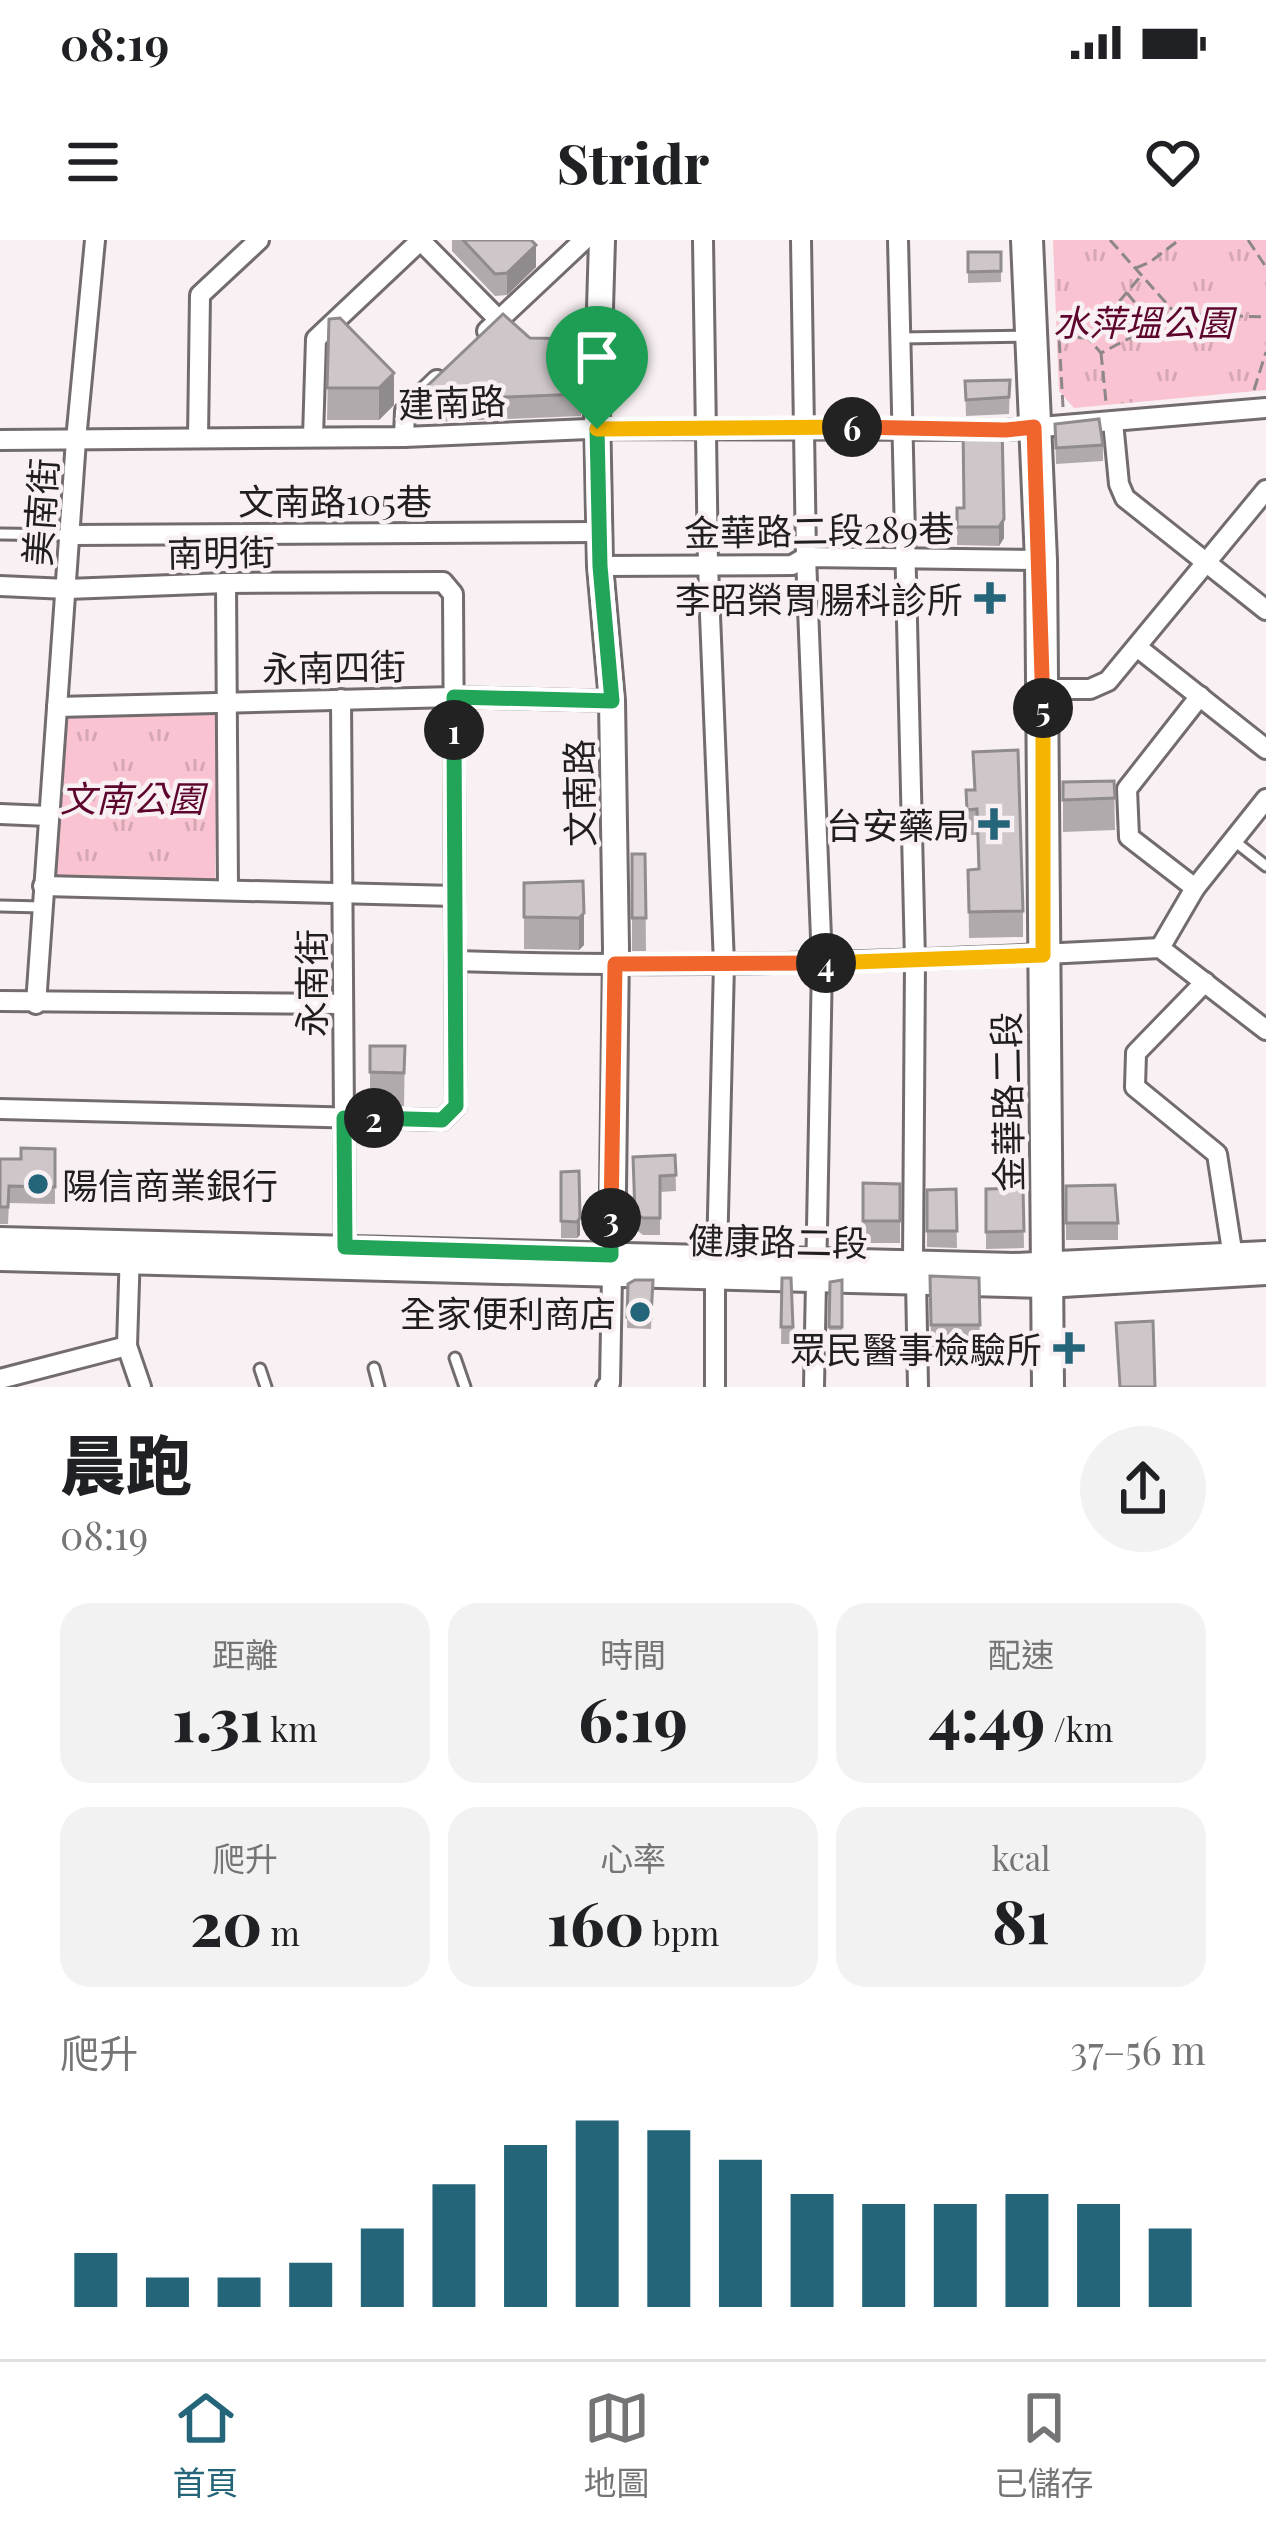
<!DOCTYPE html>
<html lang="zh-TW">
<meta charset="utf-8">
<style>
:root{--surface:#fff;--page:#f2f2f2;--text:#202124;--muted:#757577;--line:#e0e0e0;--accent:#246579}
body{margin:0;font-family:"Playfair Display","Noto Sans TC",serif;background:var(--page);color:var(--text);height:100vh;display:flex;flex-direction:column;font-size:45px;white-space:nowrap}
*{box-sizing:border-box;margin:0}
p{font-size:39px;color:var(--muted)}
.icon{flex:none;width:66px;height:66px;fill:none;stroke:currentColor;stroke-width:2;stroke-linecap:round;stroke-linejoin:round}
.map{position:relative;height:1147px;overflow:hidden}
.drawer{display:flex;flex-direction:column;background:var(--surface);flex:1}
.drawer>*{flex:none}
.pin{position:absolute;display:grid;place-items:center;width:102px;height:102px;color:#fff;margin:-123px -51px;border-radius:50% 50% 50% 0;rotate:-45deg;box-shadow:0 0 12px #0007}
.pin .icon{rotate:45deg}
.km{position:absolute;width:60px;height:60px;margin:-30px;border-radius:50%;background:#222;color:#fff;font-size:33px;line-height:60px;text-align:center}
.round{display:grid;place-items:center;flex:none;width:126px;height:126px;border-radius:63px;background:var(--page)}
.headline{display:flex;align-items:center;justify-content:space-between;height:204px;padding:0 60px}
h1{font-size:66px;font-weight:800;line-height:90px}
.figures{display:grid;grid-template-columns:repeat(3,1fr);gap:18px;height:204px;padding:12px 60px}
.figures div{display:grid;align-content:center;border-radius:30px;background:var(--page);text-align:center}
.figures b{font-size:60px;font-weight:800}
.figures small{font-size:33px;font-weight:400}
.figures p{font-size:33px}
.chart{height:336px;padding:24px 60px}
.chart p{display:flex;justify-content:space-between}
.chart svg{width:100%;height:216px;margin-top:12px;stroke:var(--accent);stroke-width:6}
.status{display:flex;justify-content:space-between;align-items:center;height:84px;padding:0 60px;background:var(--surface);direction:ltr}
.status svg{height:33px;fill:currentColor}
header{display:flex;justify-content:space-between;align-items:center;height:156px;padding:0 60px;background:var(--surface);font-size:54px;font-weight:800}
.menu{display:flex;justify-content:space-around;align-items:center;height:168px;border-top:3px solid var(--line);background:var(--surface);font-size:33px;color:var(--muted)}
.menu a{display:grid;justify-items:center;gap:6px}
.menu .active{color:var(--accent)}
.map>svg:first-child{display:block}
.park{fill:url(#park-tufts)}
.lines{fill:none;stroke-linecap:round;stroke-linejoin:round}
.service-casing{stroke:#736c6e;stroke-width:15}
.minor-casing{stroke:#736c6e;stroke-width:24}
.tertiary-casing{stroke:#736c6e;stroke-width:30}
.primary-casing{stroke:#736c6e;stroke-width:36}
.path{stroke:#8d8789;stroke-width:3;stroke-dasharray:12 6;stroke-linecap:butt}
.service{stroke:#fff;stroke-width:9}
.minor{stroke:#fff;stroke-width:18}
.tertiary{stroke:#fff;stroke-width:24}
.primary{stroke:#fff;stroke-width:30}
.wall{fill:#b1aaac}
.shaded-wall{fill:#908b8c}
.building{fill:#cec6c8;stroke:#908b8c;stroke-width:3}
.split-1-casing{stroke:#fff;stroke-width:24}
.split-2-casing{stroke:#fff;stroke-width:24}
.split-3-casing{stroke:#fff;stroke-width:24}
.split-4-casing{stroke:#fff;stroke-width:24}
.split-5-casing{stroke:#fff;stroke-width:24}
.split-6-casing{stroke:#fff;stroke-width:24}
.split-7-casing{stroke:#fff;stroke-width:24}
.split-1{stroke:#22a559;stroke-width:15}
.split-2{stroke:#22a559;stroke-width:15}
.split-3{stroke:#22a559;stroke-width:15}
.split-4{stroke:#f0652b;stroke-width:15}
.split-5{stroke:#f5b400;stroke-width:15}
.split-6{stroke:#f0652b;stroke-width:15}
.split-7{stroke:#f5b400;stroke-width:15}
.poi-dot{fill:#246579;stroke:#f8f0f2;stroke-width:4.5}
.labels{text-anchor:middle;dominant-baseline:central;stroke-width:9;stroke-linejoin:round;paint-order:stroke}
.park-label{font-size:36px;font-style:italic;fill:#5d052d;stroke:#f8f0f2}
.street-label{font-size:36px;fill:#211e1f;stroke:#f8f0f2}
.poi-label{font-size:36px;fill:#211e1f;stroke:#f8f0f2;text-anchor:end}
</style>
<div class="status"><b>08:19</b><svg viewBox="0 0 49 12"><path d="M0 12V9h3v3zM5 12V6h3v6zM10 12V3h3v9zM15 12V0h3v12zM26 1h20v11H26zM47 4h2v5h-2z"/></svg></div>
<header><svg class="icon" aria-label="menu" viewBox="0 0 24 24"><path d="M4 6h16M4 12h16M4 18h16"/></svg>Stridr<svg class="icon" aria-label="heart" viewBox="0 0 24 24"><path d="M12 20l-8-8c-3-5 5-10 8-4 3-6 11-1 8 4z"/></svg></header>
<div class="map">
<svg width="1266" height="1147" viewBox="0 0 1266 1147">
<defs>
<pattern id="park-tufts" width="24" height="20" patternUnits="userSpaceOnUse" patternTransform="scale(3)"><rect width="24" height="20" fill="#f9c3d1"/><path d="M3 7l-1-3M5 7V3M7 7l1-3M15 17l-1-3M17 17v-4M19 17l1-3" fill="none" stroke="#d5a7b3"/></pattern>
</defs>
<rect width="100%" height="100%" fill="#f8f0f2"/>
<g class="park">
<polygon points="1053,0 1266,0 1266,150 1074,168 1059,151"/>
<polygon points="217,470 215,646 39,639 55,475"/>
</g>
<g class="lines">
<g class="service-casing">
<g id="service">
<polyline points="900,98 1026,96"/>
<polyline points="0,294 72,295"/>
<polyline points="1233,600 1266,626"/>
<polyline points="0,666 42,667"/>
<polyline points="455,1118 465,1147"/>
<polyline points="374,1128 379,1147"/>
<polyline points="260,1129 266,1147"/>
</g>
</g>
<g class="minor-casing">
<g id="minor">
<polyline points="420,0 499,80"/>
<polyline points="703,0 708,325 724,724 717,1016"/>
<polyline points="801,0 806,317 822,723 814,1147"/>
<polyline points="898,0 915,720 913,1021"/>
<polyline points="487,91 584,0"/>
<polyline points="1113,182 1119,244 1125,258 1266,370"/>
<polyline points="313,197 316,99 421,0"/>
<polyline points="404,197 405,171 437,140"/>
<polyline points="198,198 200,55 259,0"/>
<polyline points="0,200 404,197 588,189 1006,190 1266,168"/>
<polyline points="72,295 599,292"/>
<polyline points="600,326 792,325 806,317 1041,320"/>
<polyline points="226,343 228,649"/>
<polyline points="0,346 67,349 226,343 443,342 453,354 456,866 442,880 0,869"/>
<polyline points="1137,407 1266,509"/>
<polyline points="1043,449 1090,449 1108,441 1266,250"/>
<polyline points="341,459 345,1018"/>
<polyline points="57,467 454,457 612,461"/>
<polyline points="0,574 48,576"/>
<polyline points="43,646 455,656"/>
<polyline points="1195,648 1129,597 1127,549 1200,456"/>
<polyline points="1160,708 1195,648 1266,559"/>
<path d="M455 721C691 729 925 721 1160 708L1266 790"/>
<polyline points="1205,742 1136,813 1135,847 1217,914 1233,1017"/>
<polyline points="0,761 343,764"/>
<polyline points="36,764 76,200 95,0"/>
<polyline points="130,1010 127,1106 141,1147"/>
<polyline points="916,1039 918,1147"/>
<polyline points="0,1139 127,1106"/>
<polyline points="606,1147 610,1143 612,1034"/>
<polyline points="715,1147 715,1035"/>
</g>
</g>
<g class="tertiary-casing">
<g id="tertiary">
<polyline points="602,0 597,171 600,326 612,461 616,708 612,1029"/>
<polyline points="0,1000 1014,1026 1266,1014"/>
<polyline points="0,1018 1046,1045 1266,1032"/>
</g>
</g>
<g class="primary-casing">
<polyline id="primary" points="1027,0 1041,320 1048,1147"/>
</g>
<g class="path">
<polyline points="1110,0 1176,74 1101,113 1088,98 1140,37"/>
<polyline points="1248,0 1266,27"/>
<polyline points="1136,28 1150,22 1179,0"/>
<polyline points="1127,53 1152,83"/>
<polyline points="1177,74 1266,77"/>
<polyline points="1101,113 1106,162"/>
<polyline points="1254,150 1266,112"/>
<polyline points="1063,167 1059,96 1086,98"/>
</g>
<use href="#service" class="service"/>
<use href="#minor" class="minor"/>
<use href="#tertiary" class="tertiary"/>
<use href="#primary" class="primary"/>
</g>
<g class="wall">
<polygon points="452,0 531,0 536,27 507,55 495,56 452,11"/>
<polygon points="968,12 1001,12 1001,42 968,43"/>
<polygon points="329,79 394,165 379,180 327,180"/>
<polygon points="530,98 582,99 581,176 429,182 423,172 423,150"/>
<polygon points="1010,140 1009,174 966,176 965,141"/>
<polygon points="1055,184 1103,205 1103,221 1056,224"/>
<polygon points="963,185 1004,298 999,306 957,305 957,268 963,268"/>
<polygon points="973,512 1023,671 1023,697 969,698 968,630 978,629 977,595 967,595 966,550 974,550"/>
<polygon points="1114,541 1115,590 1063,592 1063,542"/>
<polygon points="632,614 645,614 646,711 632,711"/>
<polygon points="583,641 584,705 579,710 524,709 524,643"/>
<polygon points="370,806 405,806 404,866 370,865"/>
<polygon points="55,909 55,964 9,963 8,984 0,984 0,919 21,919"/>
<polygon points="675,915 676,951 660,952 660,995 643,995 635,989 633,917"/>
<polygon points="579,931 580,995 577,998 561,998 561,932"/>
<polygon points="863,943 900,944 900,1003 863,1003"/>
<polygon points="1066,946 1118,983 1118,1000 1066,1000"/>
<polygon points="1023,948 1024,1008 986,1009 986,949"/>
<polygon points="956,949 957,1008 927,1007 927,950"/>
<polygon points="930,1036 979,1038 980,1107 931,1107"/>
<polygon points="782,1038 793,1087 793,1104 781,1104"/>
<polygon points="653,1040 651,1089 627,1088 628,1044"/>
<polygon points="842,1040 842,1103 829,1104 830,1042"/>
</g>
<g class="shaded-wall">
<polygon points="536,5 536,27 507,55 507,33"/>
<polygon points="394,133 394,165 379,180 379,148"/>
<polygon points="1004,279 1004,298 999,306 999,287"/>
<polygon points="584,673 584,705 579,710 579,678"/>
<polygon points="580,978 580,995 577,998 577,982"/>
</g>
<g class="building">
<polygon points="463,0 531,0 536,5 507,33 495,34"/>
<polygon points="968,12 1001,12 1001,31 968,32"/>
<polygon points="503,74 530,98 582,99 581,154 429,160 423,150"/>
<polygon points="340,78 394,133 379,148 327,148 329,79"/>
<polygon points="1010,140 1009,157 966,160 965,141"/>
<polygon points="1099,179 1103,205 1056,208 1055,184"/>
<polygon points="963,185 1002,185 1004,279 999,287 957,287 957,268 964,268"/>
<polygon points="1018,510 1023,671 969,672 968,630 979,629 977,569 967,570 966,550 975,550 973,512"/>
<polygon points="1114,541 1115,558 1063,560 1063,542"/>
<polygon points="632,614 645,614 646,678 632,678"/>
<polygon points="583,641 584,673 579,678 524,677 524,643"/>
<polygon points="370,806 405,806 404,833 370,832"/>
<polygon points="21,908 55,909 55,947 9,946 8,967 0,967 0,919 21,919"/>
<polygon points="675,915 676,935 660,936 660,978 643,978 635,973 633,917"/>
<polygon points="579,931 580,978 577,982 561,981 561,932"/>
<polygon points="863,943 900,944 900,981 863,981"/>
<polygon points="1115,945 1118,983 1066,983 1066,946"/>
<polygon points="1023,948 1024,991 986,992 986,949"/>
<polygon points="956,949 957,991 927,991 927,950"/>
<polygon points="930,1036 979,1038 980,1085 931,1085"/>
<polygon points="782,1038 791,1038 793,1087 781,1087"/>
<polygon points="635,1040 653,1040 651,1078 627,1077 628,1044"/>
<polygon points="842,1040 842,1087 829,1087 830,1042"/>
<polygon points="1153,1081 1155,1147 1120,1147 1116,1083"/>
</g>
<g class="lines">
<g class="split-1-casing">
<polyline id="split-1" points="454,490 454,457 612,461 600,326 597,189"/>
</g>
<g class="split-2-casing">
<polyline id="split-2" points="374,878 442,880 456,866 454,490"/>
</g>
<g class="split-3-casing">
<polyline id="split-3" points="374,878 344,878 345,1007 611,1015 611,978"/>
</g>
<g class="split-4-casing">
<polyline id="split-4" points="611,978 615,724 826,723"/>
</g>
<g class="split-5-casing">
<polyline id="split-5" points="826,723 1043,715 1043,468"/>
</g>
<g class="split-6-casing">
<polyline id="split-6" points="852,187 1006,190 1034,187 1043,468"/>
</g>
<g class="split-7-casing">
<polyline id="split-7" points="597,189 852,187"/>
</g>
<use href="#split-1" class="split-1"/>
<use href="#split-2" class="split-2"/>
<use href="#split-3" class="split-3"/>
<use href="#split-4" class="split-4"/>
<use href="#split-5" class="split-5"/>
<use href="#split-6" class="split-6"/>
<use href="#split-7" class="split-7"/>
</g>
<g class="poi-dot">
<path d="M984 340h12v12h12v12h-12v12h-12v-12h-12v-12h12z"/>
<path d="M988 566h12v12h12v12h-12v12h-12v-12h-12v-12h12z"/>
<circle cx="38" cy="944" r="12"/>
<circle cx="640" cy="1072" r="12"/>
<path d="M1063 1090h12v12h12v12h-12v12h-12v-12h-12v-12h12z"/>
</g>
<g class="labels">
<g class="park-label">
<text x="1143" y="81">水萍塭公園</text>
<text x="132" y="557">文南公園</text>
</g>
<g class="street-label">
<text transform="translate(452 161) rotate(-2)">建南路</text>
<text x="335" y="260">文南路105巷</text>
<text transform="translate(39 272) rotate(-86)">美南街</text>
<text transform="translate(819 289) rotate(-1)">金華路二段289巷</text>
<text transform="translate(221 311) rotate(-1)">南明街</text>
<text transform="translate(334 426) rotate(-1)">永南四街</text>
<text transform="translate(578 553) rotate(-91)">文南路</text>
<text transform="translate(310 743) rotate(-90)">永南街</text>
<text transform="translate(1006 862) rotate(-91)">金華路二段</text>
<text transform="translate(778 1000) rotate(1)">健康路二段</text>
</g>
<g class="poi-label">
<text x="963" y="358">李昭榮胃腸科診所</text>
<text x="970" y="584">台安藥局</text>
<text x="62" y="944" text-anchor="start">陽信商業銀行</text>
<text x="616" y="1072">全家便利商店</text>
<text x="1042" y="1108">眾民醫事檢驗所</text>
</g>
</g>
</svg>
<div class="pin" style="left:597px;top:189px;background:#1e9e55"><svg class="icon" aria-label="arrive" viewBox="0 0 24 24"><path d="M6 21V4h12l-3 4 3 4H6"/></svg></div>
<b class="km" style="left:454px;top:490px">1</b>
<b class="km" style="left:374px;top:878px">2</b>
<b class="km" style="left:611px;top:978px">3</b>
<b class="km" style="left:826px;top:723px">4</b>
<b class="km" style="left:1043px;top:468px">5</b>
<b class="km" style="left:852px;top:187px">6</b>
</div>
<section class="drawer">
<div class="headline"><div><h1>晨跑</h1><p>08:19</p></div><a class="round"><svg class="icon" aria-label="share" viewBox="0 0 24 24"><path d="M12 15V3M7 8l5-5 5 5M5 13v7h14v-7"/></svg></a></div>
<div class="figures">
<div><p>距離</p><b>1.31<small> km</small></b></div>
<div><p>時間</p><b>6:19</b></div>
<div><p>配速</p><b>4:49<small> /km</small></b></div>
</div>
<div class="figures">
<div><p>爬升</p><b>20<small> m</small></b></div>
<div><p>心率</p><b>160<small> bpm</small></b></div>
<div><p>kcal</p><b>81</b></div>
</div>
<div class="chart"><p><span>爬升</span>37–56 m</p>
<svg viewBox="0 0 160 44" preserveAspectRatio="none"><path d="M5 44V33M15 44V38M25 44V38M35 44V35M45 44V28M55 44V19M65 44V11M75 44V6M85 44V8M95 44V14M105 44V21M115 44V23M125 44V23M135 44V21M145 44V23M155 44V28"/></svg>
</div>
</section>
<nav class="menu">
<a class="active"><svg class="icon" aria-label="home" viewBox="0 0 24 24"><path d="M3 11l9-7 9 7M6 9v11h12V9"/></svg>首頁</a>
<a><svg class="icon" aria-label="map" viewBox="0 0 24 24"><path d="M3 6l6-2 6 2 6-2v14l-6 2-6-2-6 2zM9 4v14M15 6v14"/></svg>地圖</a>
<a><svg class="icon" aria-label="saved" viewBox="0 0 24 24"><path d="M7 4h10v16l-5-4-5 4z"/></svg>已儲存</a>
</nav>
